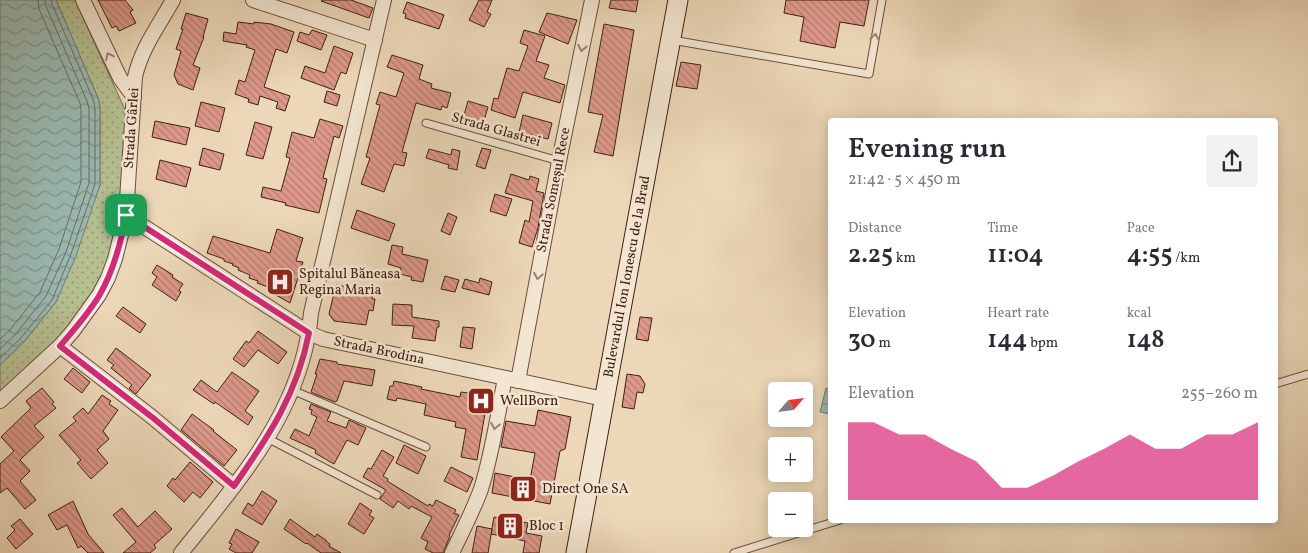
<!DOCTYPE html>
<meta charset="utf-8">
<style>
:root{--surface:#fff;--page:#f2f2f3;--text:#2b2b33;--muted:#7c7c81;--accent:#db2777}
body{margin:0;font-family:Vollkorn,serif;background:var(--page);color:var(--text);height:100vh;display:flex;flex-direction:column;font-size:19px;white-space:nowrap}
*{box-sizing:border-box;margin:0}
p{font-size:16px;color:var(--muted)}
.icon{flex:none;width:28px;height:28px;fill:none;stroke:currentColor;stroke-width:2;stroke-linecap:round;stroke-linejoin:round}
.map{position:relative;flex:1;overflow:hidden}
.details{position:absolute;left:828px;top:118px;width:450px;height:405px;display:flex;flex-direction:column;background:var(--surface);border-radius:5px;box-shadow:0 2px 12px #0003}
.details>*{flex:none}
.needle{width:32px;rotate:62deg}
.tools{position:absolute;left:768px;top:382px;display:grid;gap:10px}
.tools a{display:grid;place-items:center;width:45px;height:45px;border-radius:5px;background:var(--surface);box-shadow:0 2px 12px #0003;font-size:25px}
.pin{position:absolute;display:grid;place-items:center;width:42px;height:42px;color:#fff;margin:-21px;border-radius:10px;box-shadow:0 2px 8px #0006}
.round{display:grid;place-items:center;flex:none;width:52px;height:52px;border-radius:5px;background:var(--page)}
.overview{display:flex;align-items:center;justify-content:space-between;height:85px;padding:0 20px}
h1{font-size:28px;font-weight:600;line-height:38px}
.figures{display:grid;grid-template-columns:repeat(3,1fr);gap:8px;height:85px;padding:5px 20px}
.figures div{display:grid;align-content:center}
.figures b{font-size:25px;font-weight:600}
.figures small{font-size:14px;font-weight:400}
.figures p{font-size:14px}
.chart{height:140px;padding:10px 20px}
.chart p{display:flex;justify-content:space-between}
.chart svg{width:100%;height:90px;margin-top:5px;fill:var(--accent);opacity:.7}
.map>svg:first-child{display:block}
.park{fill:url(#park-dots);stroke:#7a7052}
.water{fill:url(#water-waves);stroke:#757c73}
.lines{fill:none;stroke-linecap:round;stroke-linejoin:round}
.shore{stroke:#6c6c63;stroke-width:1}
.building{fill:url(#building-back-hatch);stroke:#402015}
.service-casing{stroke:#6b4e3e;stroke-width:9}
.minor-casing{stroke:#6b4e3e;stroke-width:16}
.secondary-casing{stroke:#402015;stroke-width:21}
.service{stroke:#f3e6d1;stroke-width:7}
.minor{stroke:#f3e6d1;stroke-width:14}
.secondary{stroke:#f3e6d1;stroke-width:19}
.oneway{stroke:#9a8373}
.route-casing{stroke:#fff;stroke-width:10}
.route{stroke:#db2777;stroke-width:6}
.labels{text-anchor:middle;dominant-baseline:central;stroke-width:5;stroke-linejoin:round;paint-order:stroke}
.street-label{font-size:14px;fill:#402015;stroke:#f3e6d1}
.poi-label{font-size:14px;fill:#402015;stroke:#f3e6d1;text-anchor:start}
</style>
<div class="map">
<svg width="1308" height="553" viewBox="0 0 1308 553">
<defs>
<pattern id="park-dots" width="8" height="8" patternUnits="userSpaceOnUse" patternTransform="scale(1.25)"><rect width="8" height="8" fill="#b5bf90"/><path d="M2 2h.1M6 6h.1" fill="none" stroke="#959b74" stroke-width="1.8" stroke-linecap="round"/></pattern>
<pattern id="water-waves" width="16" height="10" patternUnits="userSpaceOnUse" patternTransform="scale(1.25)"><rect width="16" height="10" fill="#99b9b1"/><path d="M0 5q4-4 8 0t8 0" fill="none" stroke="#7e968f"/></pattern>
<pattern id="building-back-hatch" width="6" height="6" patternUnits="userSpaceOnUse" patternTransform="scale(1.25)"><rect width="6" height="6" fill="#de998b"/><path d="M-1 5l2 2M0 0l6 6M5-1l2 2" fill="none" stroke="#b57c70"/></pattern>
</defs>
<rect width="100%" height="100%" fill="#ecd8b8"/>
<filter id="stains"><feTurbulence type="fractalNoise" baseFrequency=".004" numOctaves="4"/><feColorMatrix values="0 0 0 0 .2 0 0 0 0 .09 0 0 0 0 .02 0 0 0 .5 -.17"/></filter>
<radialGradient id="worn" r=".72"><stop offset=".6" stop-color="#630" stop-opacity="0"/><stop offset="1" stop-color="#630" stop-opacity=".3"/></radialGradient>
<polygon class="park" points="56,0 75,0 126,112 121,192 111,247 104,270 88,299 57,340 0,393 0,365 23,343 56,302 100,185 100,107 98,98"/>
<g class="water">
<polygon points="0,0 56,0 98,98 100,107 100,185 76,256 56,302 23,343 0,365"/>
<polygon points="826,388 830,389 830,414 820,412"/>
</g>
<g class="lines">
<g class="shore">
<polyline points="0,339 10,330 40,292 59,249 81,182 81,109 80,103 39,9 38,0"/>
<polyline points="0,349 15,335 46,296 66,252 89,183 89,109 87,101 46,6 45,0"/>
<polyline points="0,358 20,339 52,300 71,254 95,184 95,108 93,99 52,4 51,0"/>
</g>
</g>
<g class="building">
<polygon points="98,0 125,0 133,10 130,12 136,23 119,31 116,26 112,28"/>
<polygon points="322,0 351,0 373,8 369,18 321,1"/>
<polygon points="479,0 492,0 487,12 491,14 484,27 469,20"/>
<polygon points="611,0 638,0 636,12 609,8"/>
<polygon points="786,0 869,0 864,26 840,22 835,48 800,41 804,17 784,13"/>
<polygon points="407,2 444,15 439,29 405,18 406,14 403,13"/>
<polygon points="186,13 208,19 203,37 204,37 193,65 200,68 193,90 178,84 174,75 181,51 176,49 183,29 181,29"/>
<polygon points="547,13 577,20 568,44 539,32"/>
<polygon points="238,22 254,24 254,22 271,24 294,32 287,53 276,49 264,87 290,96 285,111 276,108 278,102 260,96 258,105 248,102 249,99 235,94 239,80 245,82 255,50 246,47 247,45 223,41 224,32 236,34"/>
<polygon points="604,24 634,30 613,156 594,152 603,115 588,112"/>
<polygon points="312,30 327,35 321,50 297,41 300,32 309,35"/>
<polygon points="524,30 545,36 536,61 549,65 544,78 565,85 560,103 523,92 515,118 491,110 494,98 498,99 507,68 519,71 528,46 520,43"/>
<polygon points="334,46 353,53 346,74 341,72 334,90 301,78 305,66 325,73"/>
<polygon points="392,55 423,65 419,79 432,84 431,88 451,93 447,108 442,106 441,110 416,103 402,152 407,153 404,166 394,164 384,192 361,184 370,158 366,157 380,105 376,104 380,92 396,97 404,73 387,67"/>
<polygon points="681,62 701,65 697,89 676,86"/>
<polygon points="327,91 340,95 337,106 324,102"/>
<polygon points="468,101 488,107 483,124 473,127 462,122"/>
<polygon points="201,102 225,108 219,132 195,126"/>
<polygon points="523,115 552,123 548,139 519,132"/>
<polygon points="320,119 343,126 339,138 334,136 323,178 327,179 319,213 285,205 286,203 261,197 263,187 281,191 290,158 286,157 292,132 314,138"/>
<polygon points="155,121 190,128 186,145 152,137"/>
<polygon points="255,122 272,127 263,159 246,155"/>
<polygon points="203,148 224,154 220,170 199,165"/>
<polygon points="482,148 491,150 485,169 476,166"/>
<polygon points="429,149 451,155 452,149 460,151 457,170 448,168 449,165 426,158"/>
<polygon points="160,160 191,168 186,187 156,179"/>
<polygon points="511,174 529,180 530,176 539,179 536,191 544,193 538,228 532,247 519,243 525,220 529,222 533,201 505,193"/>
<polygon points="495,194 512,199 506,216 490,211"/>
<polygon points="357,210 395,224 389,241 351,228"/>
<polygon points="448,213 457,217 450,235 441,231"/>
<polygon points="277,229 303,238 296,261 303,262 290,303 274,294 275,291 268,287 257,283 258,281 249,278 250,275 238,270 239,268 232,265 233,264 224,261 224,259 207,253 213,236 270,253"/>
<polygon points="392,245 403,247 402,254 428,260 423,282 411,280 412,277 400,274 401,268 388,264"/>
<polygon points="157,265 173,275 172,277 183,284 179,290 181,292 176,301 152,285 157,277 152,273"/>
<polygon points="445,276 459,280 455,292 441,289"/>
<polygon points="480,278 492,282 489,295 462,288 465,279 479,283"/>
<polygon points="336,285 373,291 372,299 375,299 373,311 369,310 366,325 334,321 329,314"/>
<polygon points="393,304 412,305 412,317 439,321 439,327 437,327 435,341 412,338 414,326 392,325"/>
<polygon points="123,307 146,324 140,333 116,316"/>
<polygon points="640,317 652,318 648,341 636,339"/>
<polygon points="463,327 475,328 472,349 460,347"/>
<polygon points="258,331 287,352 278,364 258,350 244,367 233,359 246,341 249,343"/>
<polygon points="116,348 151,375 136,394 129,388 132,385 111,368 114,365 107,360"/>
<polygon points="320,359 337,362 337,364 375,370 372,386 344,381 337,401 335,402 315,394 311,392 317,374 315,374"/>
<polygon points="73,368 90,382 82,393 64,379"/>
<polygon points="232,372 259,391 245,411 253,417 248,425 215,402 214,404 193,390 201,380 217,392"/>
<polygon points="627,374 640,376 645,384 643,393 637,392 634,409 622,407"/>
<polygon points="394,381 422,387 421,389 460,397 461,392 488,396 477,460 461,457 466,429 455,427 456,422 424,415 426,404 397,398 396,401 387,399 390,386 393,386"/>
<polygon points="42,388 54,402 52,404 56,408 34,426 44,437 20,460 30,471 20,481 36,500 25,509 7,488 0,493 0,464 14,451 1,437 31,408 26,401"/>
<polygon points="102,395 111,401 109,404 118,410 103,431 109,439 97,450 108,463 91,479 77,463 81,460 59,435 76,421 73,417 83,408 88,414"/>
<polygon points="311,404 331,412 327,421 346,428 349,420 366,428 358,445 347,440 334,464 315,453 316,450 290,438 295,429 309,436 317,417 311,414 312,410 309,409"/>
<polygon points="538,410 571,417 565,449 560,451 550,504 492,493 495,473 530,480 535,453 501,447 506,421 535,426"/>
<polygon points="192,414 214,430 213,431 237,450 224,466 181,430"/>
<polygon points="404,445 426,456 418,474 396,463"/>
<polygon points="382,450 394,457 383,476 388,479 387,481 428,506 429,504 433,506 436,500 456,510 454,513 459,515 449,535 450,536 443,553 433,553 425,549 428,542 421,538 432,517 411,506 409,509 398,501 393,508 380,499 386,490 363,477 368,468 371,469"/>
<polygon points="190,462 213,482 200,498 193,492 184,502 167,486 173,478 175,480"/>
<polygon points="451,467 473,478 467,492 444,481"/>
<polygon points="262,491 277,501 262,525 242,513 248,503 253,506"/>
<polygon points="73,501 88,534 104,553 88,553 81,546 78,548 67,525 57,530 48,515"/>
<polygon points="360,503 372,511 369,515 374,518 364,534 348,524"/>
<polygon points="122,508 138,527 155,511 172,529 154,545 156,548 150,553 123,553 136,542 113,515"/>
<polygon points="494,517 528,523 526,533 542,536 539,553 523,553 525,541 491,534"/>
<polygon points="20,519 33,534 16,549 7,538 15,530 11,526"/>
<polygon points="290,519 315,537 317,534 326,540 326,541 330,544 329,546 341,553 321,553 307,543 306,544 284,529"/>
<polygon points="477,526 492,529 488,553 472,553"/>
<polygon points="236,529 259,542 252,553 236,553 229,549 232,544 229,543"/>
</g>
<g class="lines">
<g class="service-casing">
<g id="service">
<polyline points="672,40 869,74 882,0"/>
<polyline points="426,123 559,161"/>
<polyline points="1275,384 1308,374"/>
<polyline points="292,390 426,447"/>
<polyline points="267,438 377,495"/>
<polyline points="734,553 840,520"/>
</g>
</g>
<g class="minor-casing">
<g id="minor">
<polyline points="83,0 120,78 134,97"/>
<polyline points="253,0 375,40"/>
<polyline points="126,215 309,333 323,339 604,399"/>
<polyline points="60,346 152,417 234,486"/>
<polyline points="518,381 559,161 592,0"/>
<path d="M0 401 60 346 73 331 99 295 108 278 115 259 126 215 135 77C141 49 159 25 173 0"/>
<path d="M181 553C230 492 286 429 305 350 308 338 310 325 311 313L384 0"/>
<path d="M452 553C462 532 473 511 481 489 492 455 498 413 505 378"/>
</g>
</g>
<g class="secondary-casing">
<g id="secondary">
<path id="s1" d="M576 553 678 0"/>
</g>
</g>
<use href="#service" class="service"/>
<use href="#minor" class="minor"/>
<use href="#secondary" class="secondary"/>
</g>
<defs><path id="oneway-chevron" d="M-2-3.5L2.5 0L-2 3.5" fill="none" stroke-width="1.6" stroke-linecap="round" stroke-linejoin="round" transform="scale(1.25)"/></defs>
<g class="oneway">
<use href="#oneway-chevron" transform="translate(875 37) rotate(-80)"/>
<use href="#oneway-chevron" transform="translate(582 48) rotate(101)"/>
<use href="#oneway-chevron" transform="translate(109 56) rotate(-115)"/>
<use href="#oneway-chevron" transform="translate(538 276) rotate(101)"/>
<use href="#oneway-chevron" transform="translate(495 426) rotate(101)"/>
</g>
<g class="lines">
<g class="route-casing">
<path id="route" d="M126 215 309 333C297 394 269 436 234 486L152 417 60 346C74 330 88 314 99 296 113 272 121 243 126 215Z"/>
</g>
<use href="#route" class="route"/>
</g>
<defs>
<g id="hospital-square" transform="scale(1.4375)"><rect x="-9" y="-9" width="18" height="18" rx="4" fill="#8f2418" stroke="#f3e6d1"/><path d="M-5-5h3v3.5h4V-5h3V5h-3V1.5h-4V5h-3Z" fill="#fff"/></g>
<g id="building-square" transform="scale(1.4375)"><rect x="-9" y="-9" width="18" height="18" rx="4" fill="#8f2418" stroke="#f3e6d1"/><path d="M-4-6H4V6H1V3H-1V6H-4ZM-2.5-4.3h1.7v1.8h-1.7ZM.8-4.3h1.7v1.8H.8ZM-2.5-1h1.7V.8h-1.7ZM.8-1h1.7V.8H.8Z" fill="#fff"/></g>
</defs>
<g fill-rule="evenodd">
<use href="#hospital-square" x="280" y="282"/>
<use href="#hospital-square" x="481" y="401"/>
<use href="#building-square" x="523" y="489"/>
<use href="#building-square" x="510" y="526"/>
</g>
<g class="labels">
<g class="street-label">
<text transform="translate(132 128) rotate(-86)">Strada Gârlei</text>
<text transform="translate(496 130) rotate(16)">Strada Glastrei</text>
<text transform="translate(554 190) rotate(-79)">Strada Someșul Rece</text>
<text stroke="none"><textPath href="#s1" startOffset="281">Bulevardul Ion Ionescu de la Brad</textPath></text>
<text transform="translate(379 351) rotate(12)">Strada Brodina</text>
</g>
<g class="poi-label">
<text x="299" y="274">Spitalul Băneasa<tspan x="299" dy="16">Regina Maria</tspan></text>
<text x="500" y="401">WellBorn</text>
<text x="542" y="489">Direct One SA</text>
<text x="529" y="526">Bloc 1</text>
</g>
</g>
<rect width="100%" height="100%" filter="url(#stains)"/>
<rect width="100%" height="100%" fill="url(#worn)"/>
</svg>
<div class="tools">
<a><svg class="needle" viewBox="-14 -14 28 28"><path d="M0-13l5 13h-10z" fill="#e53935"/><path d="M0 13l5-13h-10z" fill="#7c7c81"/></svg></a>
<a>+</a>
<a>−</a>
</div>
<div class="pin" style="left:126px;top:215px;background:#1e9e55"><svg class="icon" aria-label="arrive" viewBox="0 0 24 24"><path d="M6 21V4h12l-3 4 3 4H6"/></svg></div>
<section class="details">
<div class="overview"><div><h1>Evening run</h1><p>21:42 · 5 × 450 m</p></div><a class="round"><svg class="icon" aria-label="share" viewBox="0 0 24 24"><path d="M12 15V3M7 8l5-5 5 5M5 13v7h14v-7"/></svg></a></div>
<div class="figures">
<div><p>Distance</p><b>2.25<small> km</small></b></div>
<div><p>Time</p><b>11:04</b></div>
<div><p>Pace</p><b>4:55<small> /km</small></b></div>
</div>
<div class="figures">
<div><p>Elevation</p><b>30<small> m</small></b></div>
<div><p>Heart rate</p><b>144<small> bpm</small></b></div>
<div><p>kcal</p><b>148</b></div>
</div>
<div class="chart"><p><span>Elevation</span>255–260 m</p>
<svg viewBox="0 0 160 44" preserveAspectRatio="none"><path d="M0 44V6L10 6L20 12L30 12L40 19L50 25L60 38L70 38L80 32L90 25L100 19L110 12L120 19L130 19L140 12L150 12L160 6V44z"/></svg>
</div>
</section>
</div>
